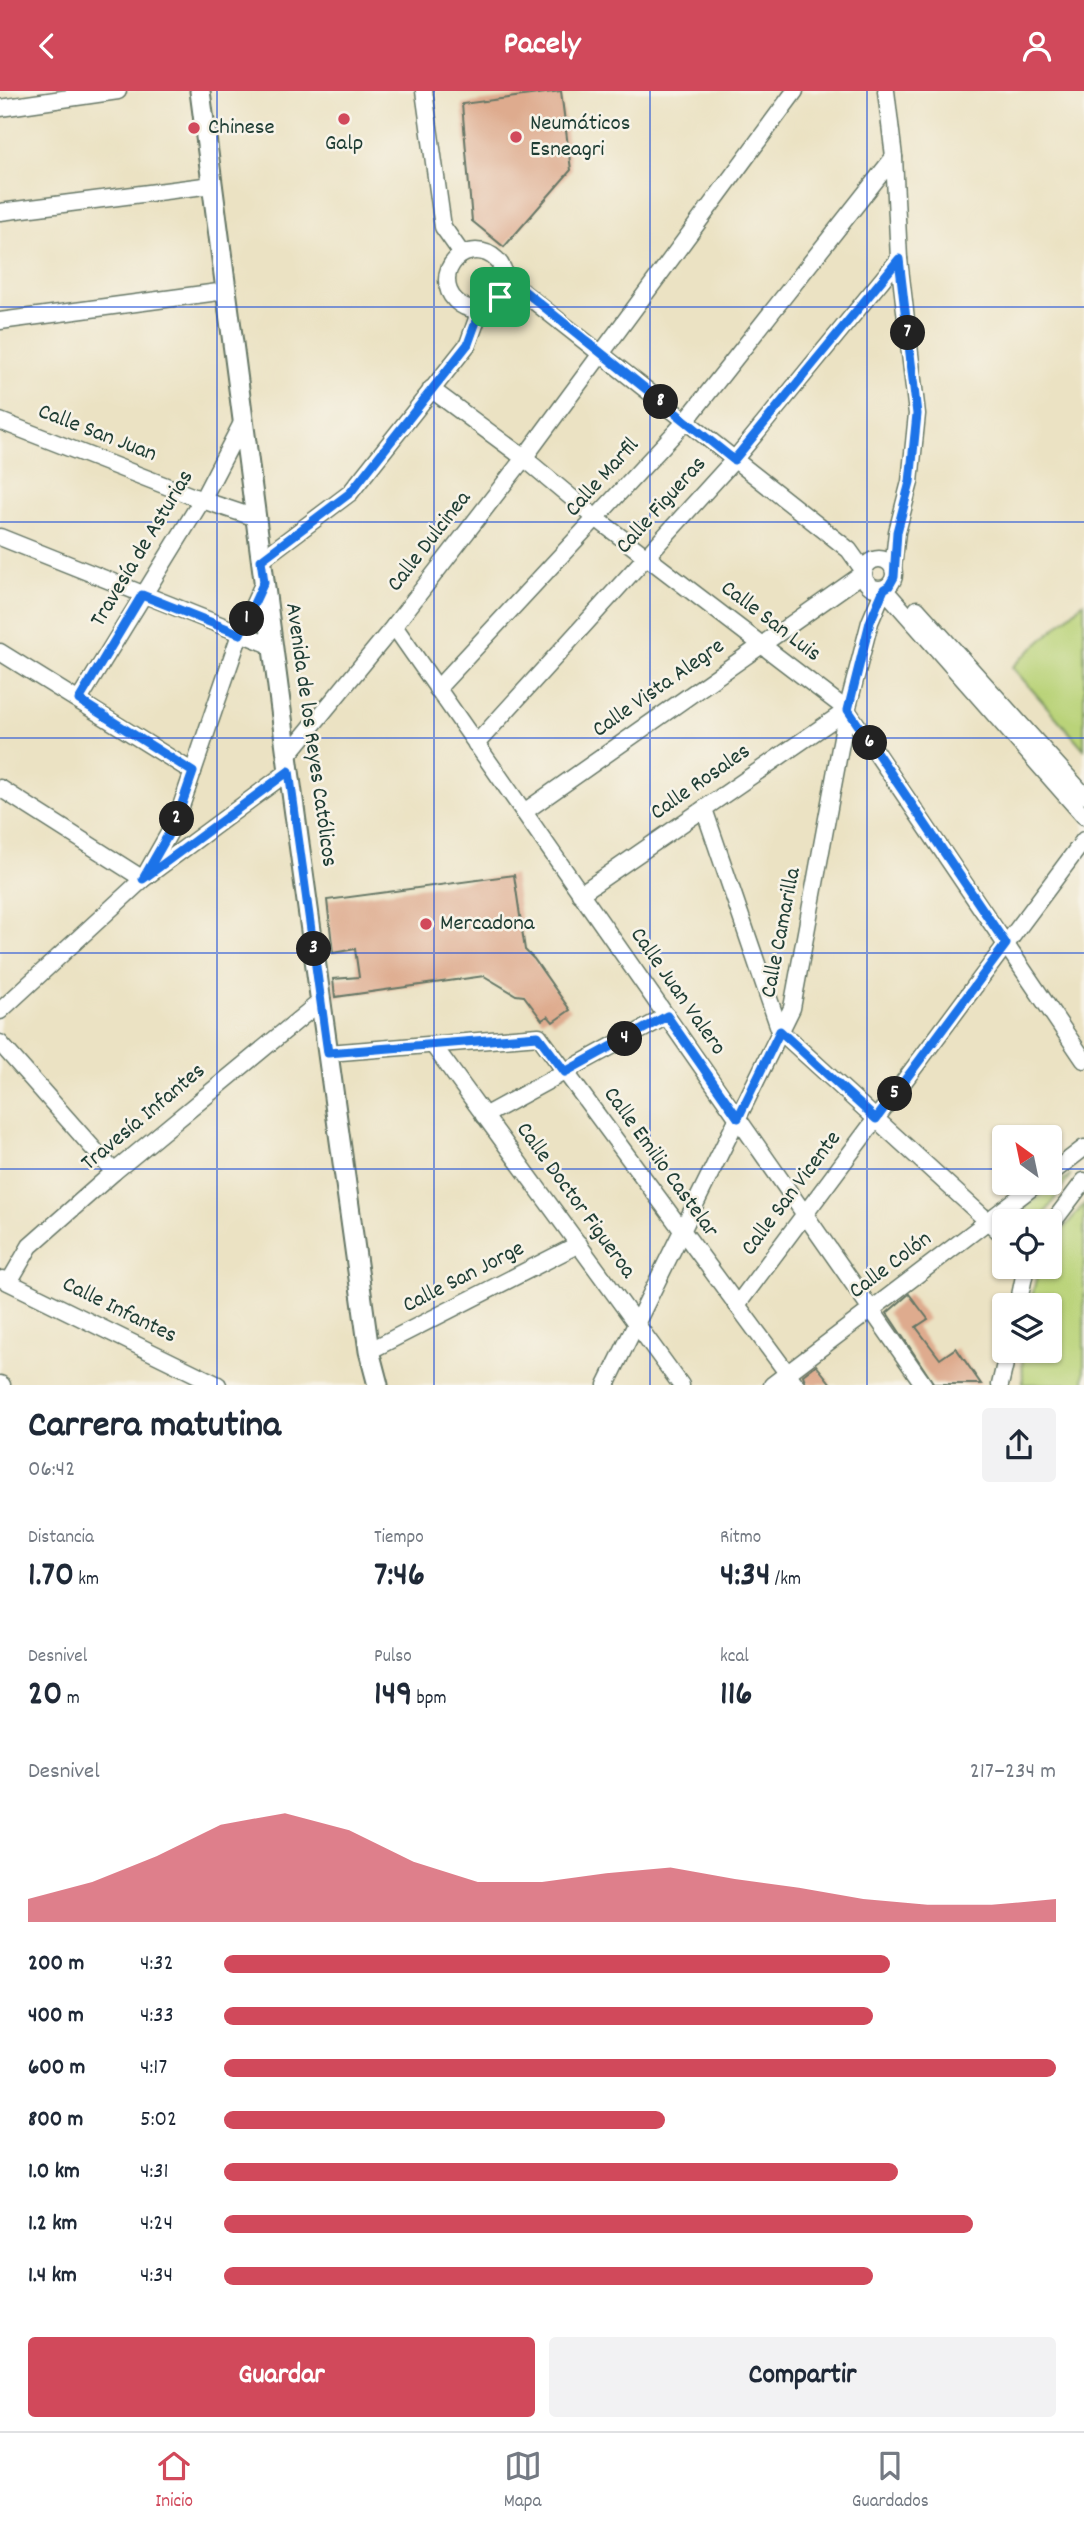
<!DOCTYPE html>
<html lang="es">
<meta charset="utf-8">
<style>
:root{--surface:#fff;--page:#f2f2f3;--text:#1f2937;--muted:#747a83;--line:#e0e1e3;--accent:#d1495b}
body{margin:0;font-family:Dekko,sans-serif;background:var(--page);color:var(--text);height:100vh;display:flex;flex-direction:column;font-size:26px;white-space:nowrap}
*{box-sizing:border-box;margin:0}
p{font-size:23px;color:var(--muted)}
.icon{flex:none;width:38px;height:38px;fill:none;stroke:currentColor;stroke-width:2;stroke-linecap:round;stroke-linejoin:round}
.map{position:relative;height:1294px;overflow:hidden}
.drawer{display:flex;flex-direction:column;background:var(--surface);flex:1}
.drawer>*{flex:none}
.needle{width:46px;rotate:327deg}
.buttons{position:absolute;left:992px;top:1034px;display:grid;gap:14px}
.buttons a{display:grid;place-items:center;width:70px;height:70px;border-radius:7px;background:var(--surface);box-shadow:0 2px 5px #0004;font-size:35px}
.pin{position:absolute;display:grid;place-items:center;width:60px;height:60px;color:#fff;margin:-30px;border-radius:14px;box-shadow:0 4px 10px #0006}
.km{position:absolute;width:35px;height:35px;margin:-18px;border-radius:50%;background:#222;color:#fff;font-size:19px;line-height:35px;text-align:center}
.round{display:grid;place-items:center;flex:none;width:74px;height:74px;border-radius:7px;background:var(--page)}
.summary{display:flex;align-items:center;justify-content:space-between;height:119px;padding:0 28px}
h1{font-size:38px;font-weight:700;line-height:52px}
.stats{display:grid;grid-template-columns:repeat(3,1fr);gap:10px;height:119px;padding:7px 28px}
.stats div{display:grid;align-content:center}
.stats b{font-size:35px;font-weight:700}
.stats small{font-size:19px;font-weight:400}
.stats p{font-size:19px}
.chart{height:196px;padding:14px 28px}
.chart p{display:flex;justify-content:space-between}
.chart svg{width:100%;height:126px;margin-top:7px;fill:var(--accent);opacity:.7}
.action{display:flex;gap:14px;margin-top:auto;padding:14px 28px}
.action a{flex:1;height:80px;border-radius:7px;background:var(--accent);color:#fff;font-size:28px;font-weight:700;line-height:80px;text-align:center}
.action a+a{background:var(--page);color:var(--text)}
ul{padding:0 28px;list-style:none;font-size:23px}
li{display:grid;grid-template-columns:112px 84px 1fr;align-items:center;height:52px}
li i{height:18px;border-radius:9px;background:var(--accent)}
header{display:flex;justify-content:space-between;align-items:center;height:91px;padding:0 28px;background:var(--accent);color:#fff;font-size:32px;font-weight:700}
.dock{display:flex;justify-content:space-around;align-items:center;height:98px;border-top:2px solid var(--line);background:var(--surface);font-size:19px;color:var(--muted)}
.dock a{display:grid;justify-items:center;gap:4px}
.dock .active{color:var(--accent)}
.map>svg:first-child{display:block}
.green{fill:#bad379;stroke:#6c8856;stroke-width:2}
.building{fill:#deab8e}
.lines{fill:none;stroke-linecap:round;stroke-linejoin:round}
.minor-casing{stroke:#676;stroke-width:19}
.tertiary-casing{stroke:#676;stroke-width:23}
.minor{stroke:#fff;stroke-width:16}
.tertiary{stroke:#fff;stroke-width:19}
.route-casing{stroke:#fff;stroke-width:14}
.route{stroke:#1a73e8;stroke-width:9}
.grid{fill:none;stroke:#1d4ed8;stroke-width:2;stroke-opacity:0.55}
.poi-dot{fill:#d1495b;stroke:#f7f3e8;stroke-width:2.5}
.labels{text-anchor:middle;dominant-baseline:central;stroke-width:5;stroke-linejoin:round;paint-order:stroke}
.poi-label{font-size:23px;fill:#1f3d34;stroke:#f7f3e8;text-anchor:start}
.street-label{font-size:23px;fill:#1f3d34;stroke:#f7f3e8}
</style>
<header><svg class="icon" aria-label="back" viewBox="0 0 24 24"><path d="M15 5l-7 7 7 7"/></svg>Pacely<svg class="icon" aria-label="person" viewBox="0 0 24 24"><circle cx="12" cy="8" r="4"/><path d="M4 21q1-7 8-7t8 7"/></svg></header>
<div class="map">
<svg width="1084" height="1294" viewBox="0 0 1084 1294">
<rect width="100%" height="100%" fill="#f7f3e8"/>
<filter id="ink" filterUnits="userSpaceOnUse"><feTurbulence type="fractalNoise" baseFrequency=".0143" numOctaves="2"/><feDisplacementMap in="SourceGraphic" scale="14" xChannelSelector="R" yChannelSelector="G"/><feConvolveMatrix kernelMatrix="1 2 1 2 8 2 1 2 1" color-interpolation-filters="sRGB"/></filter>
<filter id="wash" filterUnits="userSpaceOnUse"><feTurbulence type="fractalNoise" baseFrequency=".00686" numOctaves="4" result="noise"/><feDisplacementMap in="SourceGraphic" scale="28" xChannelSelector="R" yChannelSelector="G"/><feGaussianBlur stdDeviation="1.57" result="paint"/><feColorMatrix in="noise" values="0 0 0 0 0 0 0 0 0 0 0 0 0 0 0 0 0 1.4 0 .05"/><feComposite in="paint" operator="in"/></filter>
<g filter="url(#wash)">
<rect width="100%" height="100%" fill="#ebe2c3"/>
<g class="green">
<polygon points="1084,511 1084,658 1012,576"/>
<polygon points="1071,1083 1040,1130 1006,1130"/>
<polygon points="1084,1113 1084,1293 1023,1293 1022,1260 1050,1260 1050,1214 1030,1214 1039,1176 1050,1176 1050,1154"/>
</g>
<g id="blocks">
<g class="building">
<polygon points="561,0 571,79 504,156 472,130 462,13"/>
<polygon points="514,784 525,859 534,868 570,919 553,931 548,925 542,929 524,905 516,904 484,885 335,906 333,888 359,886 355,858 333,862 327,809"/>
<polygon points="909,1203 928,1228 916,1236 940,1268 956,1257 981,1293 934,1293 887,1222"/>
<polygon points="816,1274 831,1293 806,1293 803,1284"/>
</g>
</g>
</g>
<g filter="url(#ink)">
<use href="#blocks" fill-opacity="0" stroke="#676" stroke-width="2"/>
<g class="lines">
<g class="minor-casing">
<g id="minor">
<polyline points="424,0 443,136 462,163"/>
<polyline points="886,0 894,66 899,168 917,323 910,391 897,441 893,477"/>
<polyline points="0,17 118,0"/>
<polyline points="0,121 212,94"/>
<circle cx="476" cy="189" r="29"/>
<polyline points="506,188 849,459 864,480"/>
<polyline points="0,230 226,200"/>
<polyline points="431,298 524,367 597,428 847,619 1084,969"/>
<polyline points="0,330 202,409 256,427"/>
<polyline points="0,446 273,555"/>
<circle cx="879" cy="483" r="15"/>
<polyline points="261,469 350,402 468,253 477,228 476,218"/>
<polyline points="917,518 1084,704"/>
<polyline points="394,535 924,1294"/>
<polyline points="0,561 193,681"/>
<polyline points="437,598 685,331 894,66"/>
<polyline points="79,609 202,409 243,330"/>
<polyline points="476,653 734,369 899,168"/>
<polyline points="288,664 394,535 524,367 795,0"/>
<polyline points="0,697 143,788 176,730 240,543 264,491"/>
<polyline points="704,718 780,940 1004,1145"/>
<polyline points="524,721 864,482"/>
<polyline points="580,803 847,619"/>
<polyline points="0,920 143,788 289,680"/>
<polyline points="0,952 114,1081"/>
<polyline points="433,954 681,1294"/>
<polyline points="328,962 539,945 796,1294"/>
<polyline points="484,1025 667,925"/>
<polyline points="1050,1083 1084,1057"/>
<polyline points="1050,1135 1084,1090"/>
<polyline points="2,1188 218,1294"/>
<polyline points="9,1191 30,1155 114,1081 321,910"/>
<polyline points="737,1214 1084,749"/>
<polyline points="1018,1214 1026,1176"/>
<polyline points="369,1260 579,1153"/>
<polyline points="0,1293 2,1294"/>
<polyline points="606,1294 792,917 847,619 870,531 884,498 1084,725"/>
<polyline points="772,1294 1038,1092"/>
<polyline points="1000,1294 1008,1260"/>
</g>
</g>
<g class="tertiary-casing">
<polyline id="tertiary" points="200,0 289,680 369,1260 378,1294"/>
</g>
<use href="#minor" class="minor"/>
<use href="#tertiary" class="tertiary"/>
</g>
</g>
<g class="lines" filter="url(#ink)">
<g class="route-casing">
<path id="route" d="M899 168 917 323 910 391 897 441 894 486 889 495 884 498 870 531 848 619 1006 853 876 1028 780 940 738 1027 667 925 565 981 538 945 328 962 289 680 143 788 176 730 193 681 79 609 142 504 240 543 264 491 261 469 350 402 468 253 477 228 476 218C494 216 503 206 506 188L518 195 734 369Z"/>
</g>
<use href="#route" class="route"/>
</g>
<path class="grid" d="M217 0V1294M434 0V1294M650 0V1294M867 0V1294M0 216H1084M0 431H1084M0 647H1084M0 862H1084M0 1078H1004M1050 1078H1084"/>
<g class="poi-dot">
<circle cx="344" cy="28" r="7"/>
<circle cx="194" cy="37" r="7"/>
<circle cx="516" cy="46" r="7"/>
<circle cx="426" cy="833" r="7"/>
</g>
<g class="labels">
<g class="poi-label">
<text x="530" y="33">Neumáticos<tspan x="530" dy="26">Esneagri</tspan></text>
<text x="208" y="37">Chinese</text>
<text x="344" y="53" text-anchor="middle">Galp</text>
<text x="440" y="833">Mercadona</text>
</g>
<g class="street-label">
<text transform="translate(97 343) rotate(21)">Calle San Juan</text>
<text transform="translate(603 387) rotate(-48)">Calle Marfil</text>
<text transform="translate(662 415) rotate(-48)">Calle Figueras</text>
<text transform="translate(430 451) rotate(-52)">Calle Dulcinea</text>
<text transform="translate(143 458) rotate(-59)">Travesía de Asturias</text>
<text transform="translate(770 531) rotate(37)">Calle San Luis</text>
<text transform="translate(659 598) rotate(-35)">Calle Vista Alegre</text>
<text transform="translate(310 644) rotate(82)">Avenida de los Reyes Católicos</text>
<text transform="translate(701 692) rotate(-35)">Calle Rosales</text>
<text transform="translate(782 842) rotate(-79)">Calle Camarilla</text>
<text transform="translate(677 901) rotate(55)">Calle Juan Valero</text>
<text transform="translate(144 1027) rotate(-40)">Travesía Infantes</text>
<text transform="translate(660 1072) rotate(54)">Calle Emilio Castelar</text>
<text transform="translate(792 1103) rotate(-53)">Calle San Vicente</text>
<text transform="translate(575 1110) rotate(54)">Calle Doctor Figueroa</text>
<text transform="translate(891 1175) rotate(-37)">Calle Colón</text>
<text transform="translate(464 1187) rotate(-27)">Calle San Jorge</text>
<text transform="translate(119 1220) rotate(26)">Calle Infantes</text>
</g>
</g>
</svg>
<div class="buttons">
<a><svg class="needle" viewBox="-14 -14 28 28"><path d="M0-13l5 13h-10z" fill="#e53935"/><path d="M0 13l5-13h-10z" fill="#747a83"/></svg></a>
<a><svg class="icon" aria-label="locate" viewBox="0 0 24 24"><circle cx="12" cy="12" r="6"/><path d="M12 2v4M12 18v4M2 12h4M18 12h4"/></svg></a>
<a><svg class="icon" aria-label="layers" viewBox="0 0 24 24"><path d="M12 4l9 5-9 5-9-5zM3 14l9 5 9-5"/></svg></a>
</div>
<div class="pin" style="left:500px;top:206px;background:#1e9e55"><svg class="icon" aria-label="arrive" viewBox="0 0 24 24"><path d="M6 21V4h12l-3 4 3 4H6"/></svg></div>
<b class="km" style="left:247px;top:528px">1</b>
<b class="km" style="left:177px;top:728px">2</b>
<b class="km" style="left:314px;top:858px">3</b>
<b class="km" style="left:625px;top:948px">4</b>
<b class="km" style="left:895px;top:1003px">5</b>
<b class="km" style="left:870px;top:652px">6</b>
<b class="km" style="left:908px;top:242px">7</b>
<b class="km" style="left:661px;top:311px">8</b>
</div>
<section class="drawer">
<div class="summary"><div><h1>Carrera matutina</h1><p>06:42</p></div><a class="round"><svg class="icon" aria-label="share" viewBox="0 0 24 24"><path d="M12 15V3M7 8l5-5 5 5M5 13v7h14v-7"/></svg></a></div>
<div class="stats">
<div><p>Distancia</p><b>1.70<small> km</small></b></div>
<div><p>Tiempo</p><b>7:46</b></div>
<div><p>Ritmo</p><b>4:34<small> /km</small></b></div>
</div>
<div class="stats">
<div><p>Desnivel</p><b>20<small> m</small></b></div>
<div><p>Pulso</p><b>149<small> bpm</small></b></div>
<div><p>kcal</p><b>116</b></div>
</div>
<div class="chart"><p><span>Desnivel</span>217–234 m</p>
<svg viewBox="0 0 160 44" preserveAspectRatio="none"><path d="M0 44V36L10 30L20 21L30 10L40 6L50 12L60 23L70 30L80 30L90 27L100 25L110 29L120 32L130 36L140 38L150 38L160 36V44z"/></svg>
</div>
<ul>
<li><b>200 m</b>4:32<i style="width:80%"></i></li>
<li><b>400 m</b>4:33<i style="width:78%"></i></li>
<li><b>600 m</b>4:17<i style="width:100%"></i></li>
<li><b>800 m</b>5:02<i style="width:53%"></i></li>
<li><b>1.0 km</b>4:31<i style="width:81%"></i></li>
<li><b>1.2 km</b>4:24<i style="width:90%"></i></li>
<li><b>1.4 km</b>4:34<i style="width:78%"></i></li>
</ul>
<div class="action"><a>Guardar</a><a>Compartir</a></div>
</section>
<nav class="dock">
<a class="active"><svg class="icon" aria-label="home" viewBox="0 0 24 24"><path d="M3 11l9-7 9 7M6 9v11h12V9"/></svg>Inicio</a>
<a><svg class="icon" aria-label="map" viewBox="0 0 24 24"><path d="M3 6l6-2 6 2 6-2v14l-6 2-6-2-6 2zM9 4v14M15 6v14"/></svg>Mapa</a>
<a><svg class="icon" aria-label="saved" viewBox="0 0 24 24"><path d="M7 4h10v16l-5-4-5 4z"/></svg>Guardados</a>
</nav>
